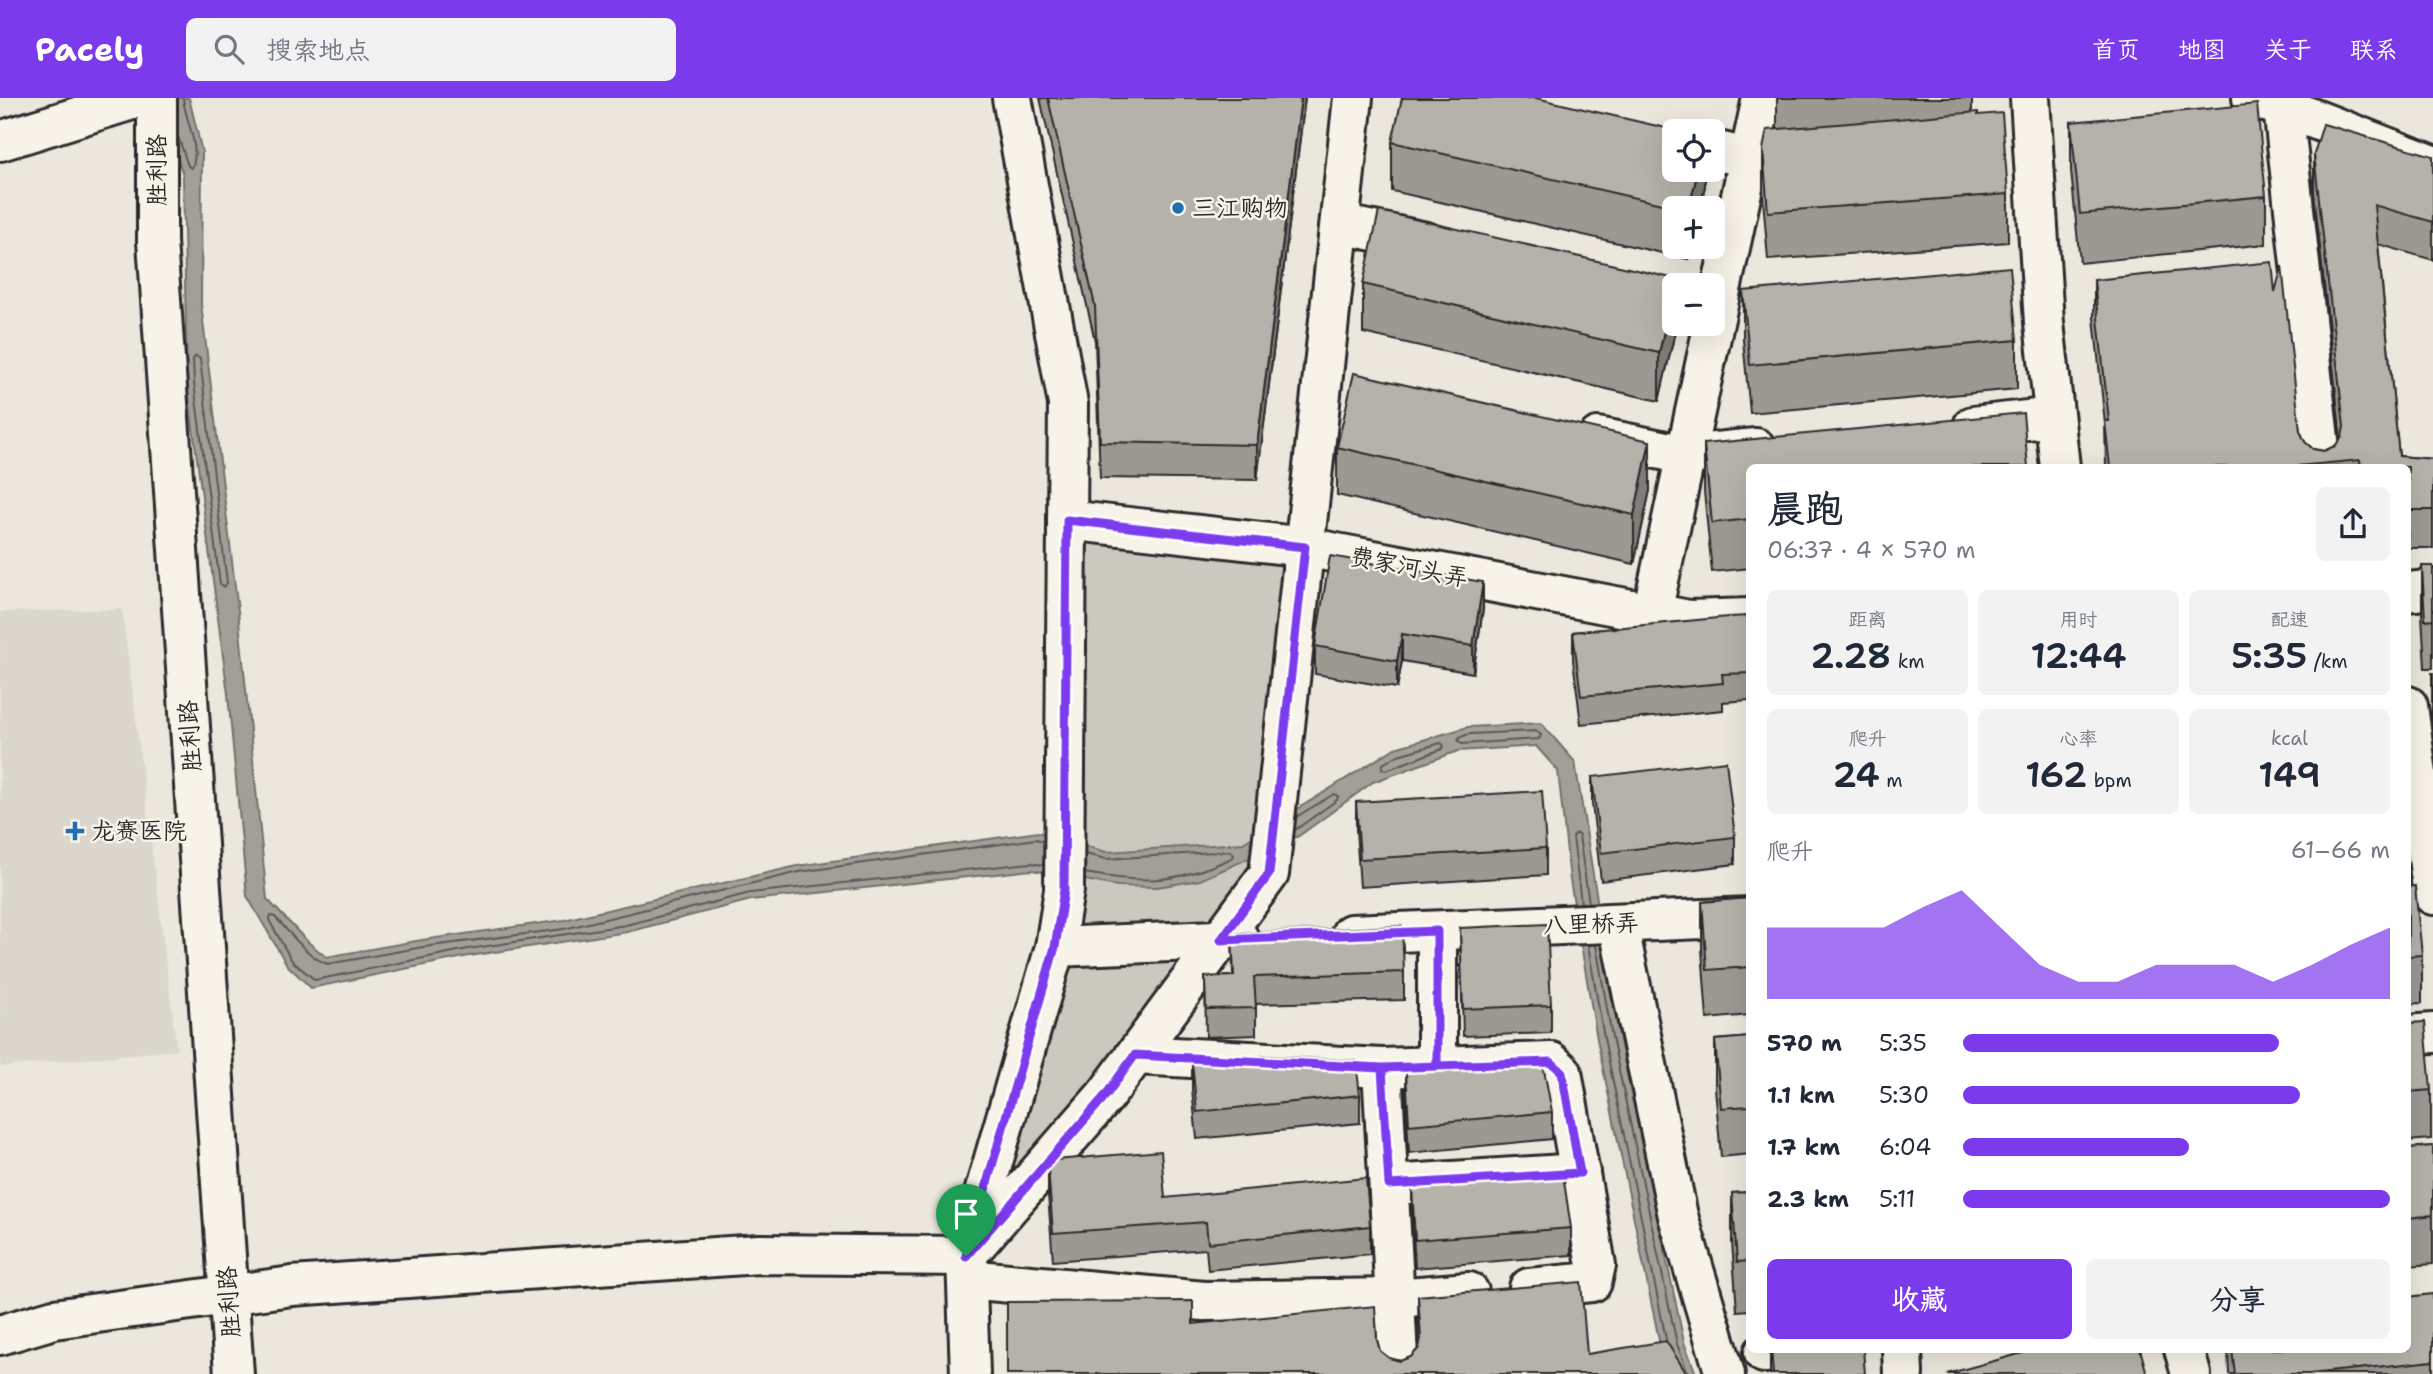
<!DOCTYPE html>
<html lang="zh">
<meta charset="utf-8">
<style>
:root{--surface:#fff;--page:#f2f2f3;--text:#1f2937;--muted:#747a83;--accent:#7c3aed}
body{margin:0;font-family:"Shantell Sans","LXGW WenKai TC",sans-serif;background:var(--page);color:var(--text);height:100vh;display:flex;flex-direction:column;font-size:26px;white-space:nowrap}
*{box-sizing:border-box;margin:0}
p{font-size:23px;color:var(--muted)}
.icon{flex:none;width:38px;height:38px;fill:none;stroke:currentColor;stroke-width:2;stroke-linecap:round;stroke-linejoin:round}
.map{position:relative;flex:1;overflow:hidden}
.details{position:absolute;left:1746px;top:366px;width:665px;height:889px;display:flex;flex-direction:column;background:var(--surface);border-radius:10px;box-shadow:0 7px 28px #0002}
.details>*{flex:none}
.buttons{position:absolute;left:1662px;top:21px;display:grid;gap:14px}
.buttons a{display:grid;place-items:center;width:63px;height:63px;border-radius:10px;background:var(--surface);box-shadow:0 7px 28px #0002;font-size:35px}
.pin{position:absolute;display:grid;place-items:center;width:60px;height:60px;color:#fff;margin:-72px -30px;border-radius:50% 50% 50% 0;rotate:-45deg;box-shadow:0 0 7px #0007}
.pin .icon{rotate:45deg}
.round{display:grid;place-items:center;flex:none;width:74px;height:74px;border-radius:10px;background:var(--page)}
.head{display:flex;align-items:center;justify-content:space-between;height:119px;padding:0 21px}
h1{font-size:38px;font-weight:600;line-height:52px}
.figures{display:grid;grid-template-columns:repeat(3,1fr);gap:10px;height:119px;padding:7px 21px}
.figures div{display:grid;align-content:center;border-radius:10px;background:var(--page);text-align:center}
.figures b{font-size:35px;font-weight:600}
.figures small{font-size:19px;font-weight:400}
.figures p{font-size:19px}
.chart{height:196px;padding:14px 21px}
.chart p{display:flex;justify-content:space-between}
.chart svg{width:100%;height:126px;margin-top:7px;fill:var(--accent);opacity:.7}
.action{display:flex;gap:14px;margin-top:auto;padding:14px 21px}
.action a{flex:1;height:80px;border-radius:10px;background:var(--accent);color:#fff;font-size:28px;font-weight:600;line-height:80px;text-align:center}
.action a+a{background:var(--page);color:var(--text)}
ul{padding:0 21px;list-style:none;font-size:23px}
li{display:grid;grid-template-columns:112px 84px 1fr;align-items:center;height:52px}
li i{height:18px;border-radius:9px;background:var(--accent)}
header{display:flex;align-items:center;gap:42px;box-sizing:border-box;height:98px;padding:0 35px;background:var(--accent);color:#fff}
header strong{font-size:33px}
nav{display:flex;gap:38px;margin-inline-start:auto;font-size:24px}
.search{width:490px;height:63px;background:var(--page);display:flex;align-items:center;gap:18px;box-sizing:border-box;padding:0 24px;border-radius:10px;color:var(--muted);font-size:26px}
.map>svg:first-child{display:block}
.built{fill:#dbd7ce}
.green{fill:#cbc8bf;stroke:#7b7a75;stroke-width:2}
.water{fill:#a29f98;stroke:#72716c;stroke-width:2}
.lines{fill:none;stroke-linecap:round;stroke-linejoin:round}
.shore{stroke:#5b5957;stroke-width:2}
.minor-casing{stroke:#2b2b2b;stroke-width:44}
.minor{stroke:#f7f3e8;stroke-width:38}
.wall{fill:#9c9993;stroke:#2b2b2b;stroke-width:2}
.shaded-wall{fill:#7f7d78;stroke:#2b2b2b;stroke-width:2}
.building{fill:#b5b2ab;stroke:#2b2b2b;stroke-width:2}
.route-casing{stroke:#fff;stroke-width:14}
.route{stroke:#7c3aed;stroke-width:9}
.poi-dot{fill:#1f6fb2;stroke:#f7f3e8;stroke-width:2.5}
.labels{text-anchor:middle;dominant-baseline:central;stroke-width:5;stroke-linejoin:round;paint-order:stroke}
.street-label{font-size:24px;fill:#2b2b2b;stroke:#f7f3e8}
.poi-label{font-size:24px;fill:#2b2b2b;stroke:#f7f3e8;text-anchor:start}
</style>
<header>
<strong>Pacely</strong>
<div class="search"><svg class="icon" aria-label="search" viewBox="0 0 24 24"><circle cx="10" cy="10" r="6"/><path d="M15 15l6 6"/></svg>搜索地点</div>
<nav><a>首页</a><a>地图</a><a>关于</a><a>联系</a></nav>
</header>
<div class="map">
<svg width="2433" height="1276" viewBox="0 0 2433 1276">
<rect width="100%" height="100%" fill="#ebe7dd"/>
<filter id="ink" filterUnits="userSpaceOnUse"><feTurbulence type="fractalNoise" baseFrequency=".0143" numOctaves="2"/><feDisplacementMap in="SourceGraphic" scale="14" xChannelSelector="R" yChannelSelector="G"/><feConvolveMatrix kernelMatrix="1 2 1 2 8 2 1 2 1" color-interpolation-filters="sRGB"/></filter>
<g filter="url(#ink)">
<polygon class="built" points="122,511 177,952 0,969 0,514"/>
<polygon class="green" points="1067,422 1305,449 1269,776 966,1158 1055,849"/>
<polygon class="water" points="159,0 189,0 202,54 201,206 238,513 267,801 307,843 326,859 422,842 564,822 797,768 1038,734 1106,754 1243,745 1395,650 1468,629 1541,625 1575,664 1619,938 1684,1244 1696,1276 1666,1276 1597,941 1570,782 1558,673 1536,648 1458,653 1373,684 1299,738 1200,782 1157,789 1117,788 1032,772 751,802 627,834 469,858 311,890 287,867 247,798 228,596 187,285 183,77"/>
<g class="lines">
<g class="shore">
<path d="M178 38 188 68 192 70C201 50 185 21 183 0"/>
<polygon points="196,258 200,261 227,485 224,489 220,486 194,285 193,261"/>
<polygon points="1536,633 1541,637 1539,641 1462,646 1458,643 1460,639 1470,636"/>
<polygon points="1441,645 1444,648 1442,651 1386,672 1382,671 1383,666 1398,657"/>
<polyline points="1295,732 1337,702 1338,698 1334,696 1296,719"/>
<path d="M1043 767 1031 765 750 795 626 827 468 851 315 882 292 863 269 822 271 818 275 819C288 832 310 862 328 866L423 849 564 831 799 774 1036 741 1043 743"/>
<path d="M1085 775C1144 786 1177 785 1232 760L1234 757 1230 753 1106 761 1085 756"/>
<polyline points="1581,805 1573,739 1576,735 1579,738 1589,805"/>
<polyline points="1588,847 1604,940 1666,1241"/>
<polyline points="1596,847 1612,939 1677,1246 1688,1275"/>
</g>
<g class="minor-casing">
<g id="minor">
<polyline points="157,0 157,143 234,1276"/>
<polyline points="2030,0 2044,225 2060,369"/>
<polyline points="2252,0 2283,9 2433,67"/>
<polyline points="2283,9 2322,369"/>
<polyline points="0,43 138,0"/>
<polyline points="1713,52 1749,60 1776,57"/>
<polyline points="1340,126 1426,144"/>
<polyline points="1973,328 2054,319"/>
<polyline points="1598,339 1686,357 1756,350"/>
<polyline points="1067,422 1305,449 1689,522 1750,520"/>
<polyline points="2408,494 2433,491"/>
<polyline points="1652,515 1762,0"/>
<polyline points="2408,608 2433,797"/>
<polyline points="1618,825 1678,1118 1725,1276"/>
<polyline points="1351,836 1750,819"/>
<polyline points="1055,849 1239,841"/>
<polyline points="2408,937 2433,935"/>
<polyline points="1135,957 1382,970 1551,964 1562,974 1596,1167 1592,1184 1529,1190"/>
<polyline points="1437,968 1437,833"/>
<polyline points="1382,970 1399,1276"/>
<polyline points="1389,1087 1580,1075"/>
<polyline points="967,1181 1204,1203 1395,1200 1469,1194"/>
<polyline points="0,1237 54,1221 292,1188 759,1156 966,1158 1055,849 1064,792 1068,306 1012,0"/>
<polyline points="1902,1251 1903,1276"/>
<polyline points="2184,1251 2191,1276"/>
<polyline points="1764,1255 1811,1251"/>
<polyline points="970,1276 966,1158 1106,997 1269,776 1353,0"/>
</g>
</g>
<use href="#minor" class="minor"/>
</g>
<g class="wall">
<polygon points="1040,0 1305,0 1257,382 1100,380 1095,243"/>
<polygon points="1777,0 1972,0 1972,15 2008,96 2008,144 1768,162 1763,100 1763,51 1777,31"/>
<polygon points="2071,24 2266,98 2266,146 2080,165 2071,73"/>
<polygon points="1392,44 1705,72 1705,88 1700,110 1675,110 1675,149 1691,149 1688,161 1392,93"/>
<polygon points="2314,56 2433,58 2433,162 2378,146 2399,358 2433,361 2433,450 2408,450 2408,369 2106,369 2105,326 2094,220 2094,182 2275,194 2300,333 2305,344 2313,351 2324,353 2335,348 2341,341 2314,94"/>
<polygon points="1363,186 1676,187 1676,230 1659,303 1363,235"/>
<polygon points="1743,193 2017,242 2017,291 1750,315 1743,242"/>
<polygon points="1704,346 1750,369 1750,470 1712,474 1704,394"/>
<polygon points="1337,349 1650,392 1634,466 1337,397"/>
<polygon points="2422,468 2433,468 2433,570 2425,570 2422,517"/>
<polygon points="1483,511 1473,575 1402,563 1397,590 1315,576 1315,548"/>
<polygon points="1750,518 1750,602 1723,604 1723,612 1581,626 1573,562 1573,534"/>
<polygon points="2432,575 2433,575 2433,630 2432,624"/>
<polygon points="1592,679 1735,739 1735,766 1601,783 1592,706"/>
<polygon points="1356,704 1546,750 1546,777 1360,789 1356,732"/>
<polygon points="2408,789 2422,857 2422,905 2408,906"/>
<polygon points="1750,800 1750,917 1707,921 1702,852 1702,804"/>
<polygon points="1460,830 1551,907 1551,935 1463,938"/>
<polygon points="1232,836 1404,874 1404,902 1256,906 1256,937 1206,939 1205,879 1233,878"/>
<polygon points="2408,925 2431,992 2431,1041 2408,1043"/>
<polygon points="1750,939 1750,1056 1721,1059 1715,990 1715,942"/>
<polygon points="1192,965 1360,997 1360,1025 1197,1041 1192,992"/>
<polygon points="1406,974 1552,1014 1552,1041 1409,1055 1406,1002"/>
<polygon points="2433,1048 2433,1166 2408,1168 2408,1050"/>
<polygon points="1048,1070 1165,1100 1370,1128 1370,1156 1208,1172 1206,1151 1053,1163 1048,1097"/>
<polygon points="1412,1089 1571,1130 1571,1157 1415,1170 1412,1116"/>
<polygon points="1750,1094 1750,1212 1737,1213 1732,1144 1732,1095"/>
<polygon points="2433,1196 2433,1276 2229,1276 2228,1251 2408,1251"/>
<polygon points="1418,1198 1587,1256 1687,1276 1007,1276 1193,1226 1377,1242 1380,1253 1389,1260 1400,1263 1411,1259 1419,1250"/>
<polygon points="1770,1251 1865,1276 1770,1276"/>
</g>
<g class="shaded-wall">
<polygon points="1301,0 1305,0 1257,382 1257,347"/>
<polygon points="1698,72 1705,72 1705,88 1700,110 1689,110"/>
<polygon points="1688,149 1691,149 1688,161"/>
<polygon points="1675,188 1675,226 1676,226 1676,230 1659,303 1659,255"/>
<polygon points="1650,343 1650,392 1634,466 1634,417"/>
<polygon points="1483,484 1483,511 1473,575 1473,548"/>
<polygon points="1402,536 1402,563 1397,590 1397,563"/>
</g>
<g class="building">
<polygon points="1048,0 1301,0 1257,347 1100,344 1095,208"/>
<polygon points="1402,0 1536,0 1679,33 1675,33 1675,72 1698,72 1689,110 1679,110 1392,44"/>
<polygon points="2257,6 2266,98 2080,116 2071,24"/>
<polygon points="1978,14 1978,17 2002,15 2008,96 1768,114 1763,51 1767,32"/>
<polygon points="2323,26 2433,58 2433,124 2374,107 2399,358 2433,361 2433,412 2408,412 2408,369 2361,369 2360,362 2298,368 2298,369 2110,369 2105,323 2109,323 2094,182 2272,164 2275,194 2282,168 2300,333 2305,344 2313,351 2324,353 2335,348 2342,339 2344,329 2314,56"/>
<polygon points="1379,113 1676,181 1659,255 1363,186"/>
<polygon points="2010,169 2017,242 1750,267 1743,193"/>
<polygon points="1354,275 1650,343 1634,417 1337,349"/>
<polygon points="2023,315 2028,369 1750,369 1750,421 1712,425 1704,346"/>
<polygon points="1330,458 1483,484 1473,548 1402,536 1397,563 1315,548"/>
<polygon points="2422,468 2433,468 2433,521 2425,522"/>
<polygon points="1750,518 1750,575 1722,576 1723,585 1581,598 1573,534 1728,519"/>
<polygon points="1726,663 1735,739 1601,755 1592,679"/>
<polygon points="1542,693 1546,750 1360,761 1356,704"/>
<polygon points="2415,788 2422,857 2408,858 2408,789"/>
<polygon points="1750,800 1750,869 1707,872 1702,804"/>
<polygon points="1547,826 1551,907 1463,911 1460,830"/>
<polygon points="1402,828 1404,874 1254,879 1256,910 1206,911 1205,879 1234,878 1232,836"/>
<polygon points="2425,924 2431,992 2408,994 2408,925"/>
<polygon points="1750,939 1750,1008 1721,1010 1715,942"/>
<polygon points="1261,958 1356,963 1360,997 1197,1014 1192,965"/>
<polygon points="1542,961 1552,1014 1409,1027 1406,974"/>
<polygon points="2433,1048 2433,1117 2408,1120 2408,1050"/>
<polygon points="1161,1053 1165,1100 1366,1080 1370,1128 1208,1145 1206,1124 1053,1135 1048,1070 1055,1062"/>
<polygon points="1563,1076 1571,1130 1415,1142 1412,1089"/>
<polygon points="1750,1094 1750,1163 1737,1164 1732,1095"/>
<polygon points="1581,1184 1587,1256 1666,1243 1687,1276 1007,1276 1007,1204 1193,1203 1193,1226 1375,1208 1377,1242 1380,1253 1389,1260 1400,1263 1411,1259 1419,1250 1421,1240 1418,1198"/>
<polygon points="2433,1196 2433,1263 2309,1276 2235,1276 2232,1251 2408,1251 2408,1199"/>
<polygon points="1771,1251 1863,1251 1865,1276 1773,1276"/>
<polygon points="2037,1251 2140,1251 2147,1276 1947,1276"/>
</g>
</g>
<g class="lines" filter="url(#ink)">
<g class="route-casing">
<polyline id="route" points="966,1158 1106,997 1135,957 1382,970 1551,964 1562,974 1580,1075 1389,1087 1382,970 1437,968 1437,833 1221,842 1269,776 1305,449 1067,422 1064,792 1055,849 966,1158"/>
</g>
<use href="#route" class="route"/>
</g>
<g class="poi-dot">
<circle cx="1178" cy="110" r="7"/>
<path d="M71.5 722.5h7v7h7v7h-7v7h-7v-7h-7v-7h7z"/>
</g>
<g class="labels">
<g class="street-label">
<text transform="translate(157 72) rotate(-90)">胜利路</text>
<text transform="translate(1409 469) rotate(11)">费家河头弄</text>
<text transform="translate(190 638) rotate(-94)">胜利路</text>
<text transform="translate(1591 826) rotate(-2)">八里桥弄</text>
<text transform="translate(229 1204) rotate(-94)">胜利路</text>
</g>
<g class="poi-label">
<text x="1192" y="110">三江购物</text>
<text x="91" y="733">龙赛医院</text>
</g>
</g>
</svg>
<div class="buttons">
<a><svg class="icon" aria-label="locate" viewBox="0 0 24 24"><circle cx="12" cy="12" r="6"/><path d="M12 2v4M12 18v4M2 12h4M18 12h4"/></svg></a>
<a>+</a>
<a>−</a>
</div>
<div class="pin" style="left:966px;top:1158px;background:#1e9e55"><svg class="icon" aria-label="arrive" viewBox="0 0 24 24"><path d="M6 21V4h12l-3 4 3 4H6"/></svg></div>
<section class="details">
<div class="head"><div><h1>晨跑</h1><p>06:37 · 4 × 570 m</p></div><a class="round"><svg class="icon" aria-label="share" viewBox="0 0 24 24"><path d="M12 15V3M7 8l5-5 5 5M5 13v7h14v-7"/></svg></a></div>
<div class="figures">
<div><p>距离</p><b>2.28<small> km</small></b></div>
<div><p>用时</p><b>12:44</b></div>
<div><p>配速</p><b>5:35<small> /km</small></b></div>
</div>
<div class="figures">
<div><p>爬升</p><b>24<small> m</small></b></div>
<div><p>心率</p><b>162<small> bpm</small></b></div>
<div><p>kcal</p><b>149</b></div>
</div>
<div class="chart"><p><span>爬升</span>61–66 m</p>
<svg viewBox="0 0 160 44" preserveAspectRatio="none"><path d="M0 44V19L10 19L20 19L30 19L40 12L50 6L60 19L70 32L80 38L90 38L100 32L110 32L120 32L130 38L140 32L150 25L160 19V44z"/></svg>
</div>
<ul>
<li><b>570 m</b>5:35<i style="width:74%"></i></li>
<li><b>1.1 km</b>5:30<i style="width:79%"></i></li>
<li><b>1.7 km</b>6:04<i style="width:53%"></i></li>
<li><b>2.3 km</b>5:11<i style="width:100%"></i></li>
</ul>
<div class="action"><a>收藏</a><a>分享</a></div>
</section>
</div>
